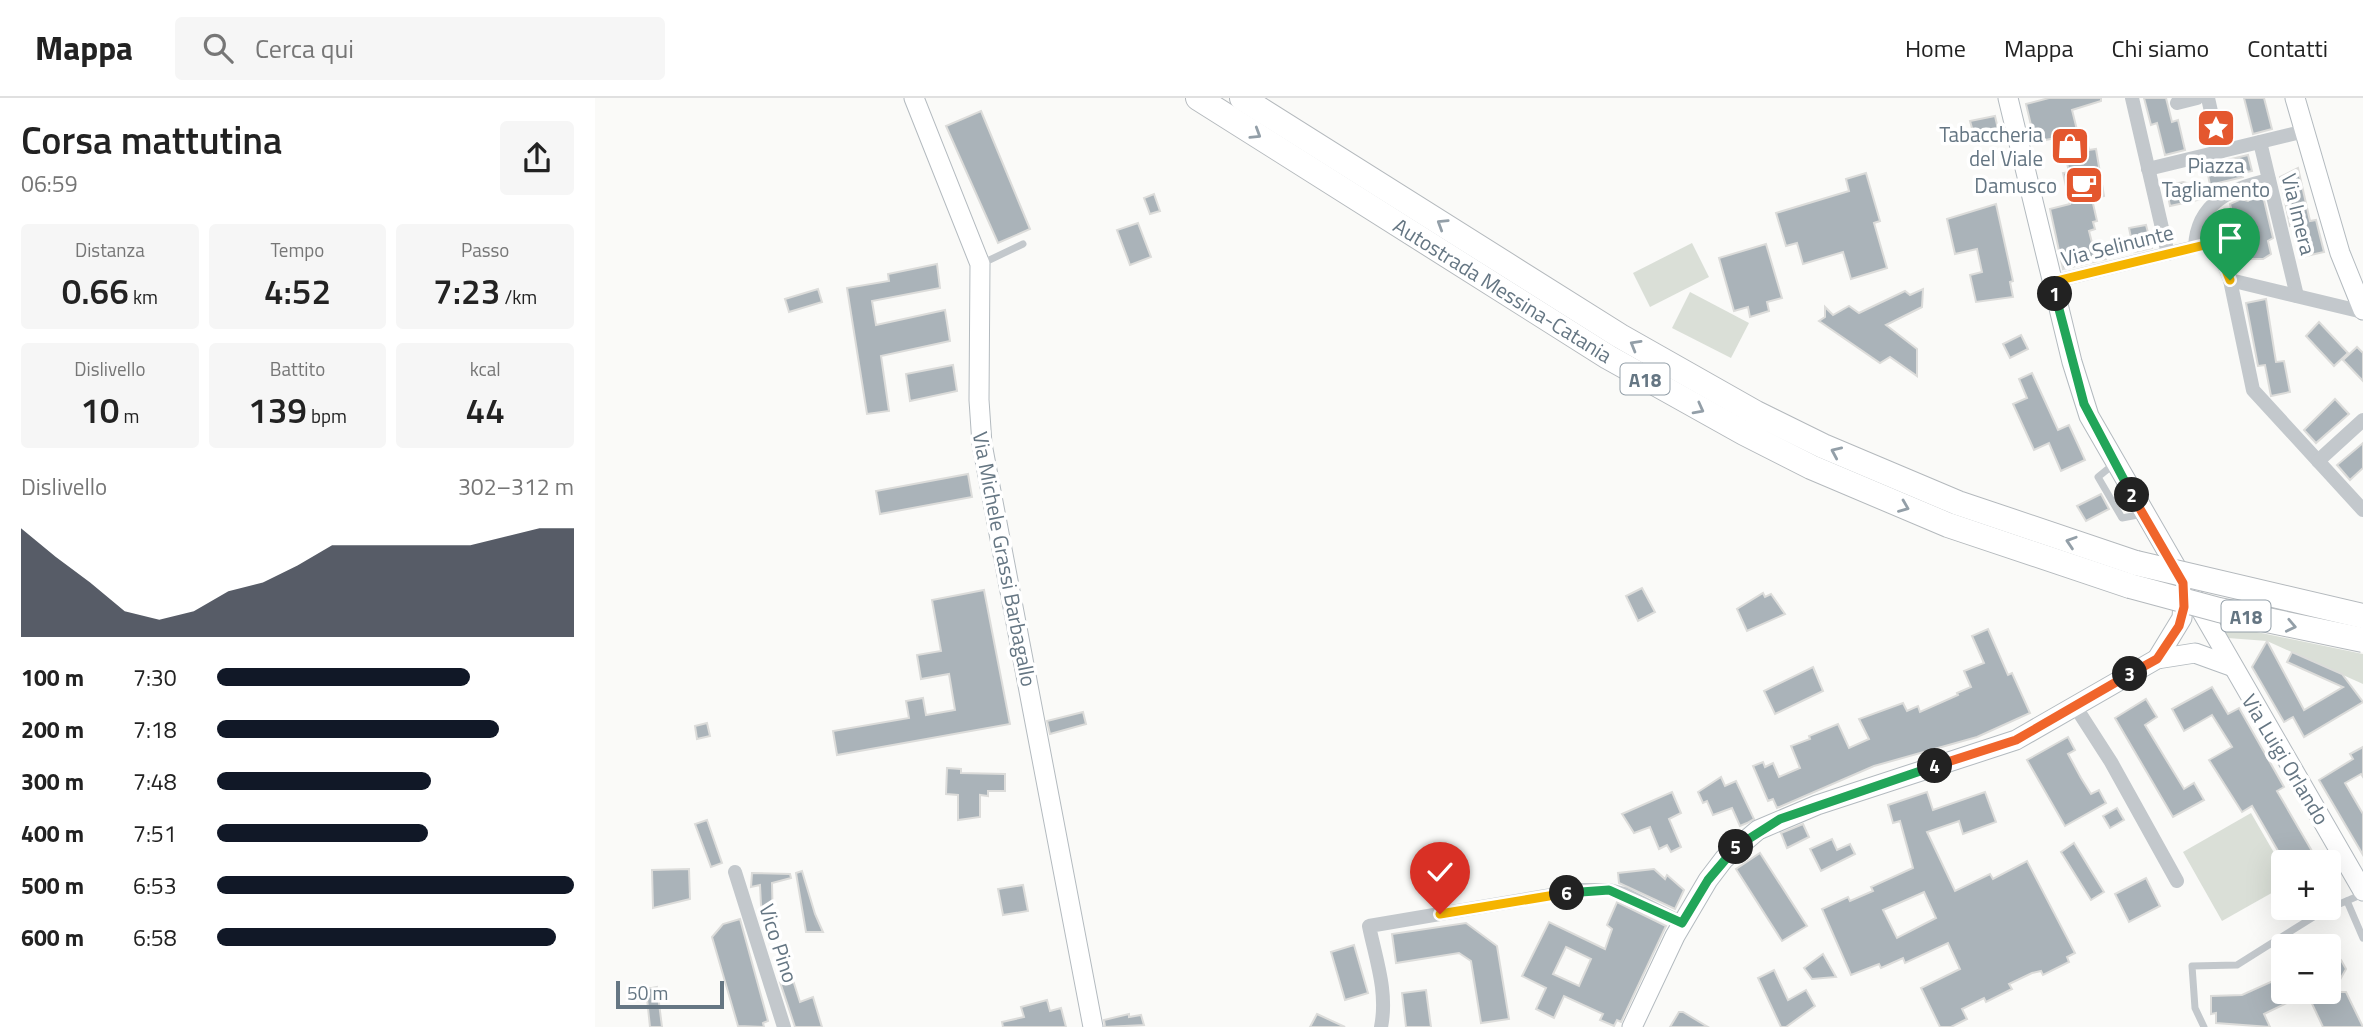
<!DOCTYPE html>
<html lang="it">
<meta charset="utf-8">
<style>
:root{--surface:#fff;--page:#f6f6f6;--text:#222;--muted:#767676;--line:#e0e0e0;--accent:#111827}
body{margin:0;font-family:"Titillium Web",sans-serif;background:var(--page);color:var(--text);height:100vh;display:flex;flex-direction:column;font-size:26px;white-space:nowrap}
*{box-sizing:border-box;margin:0}
p{font-size:23px;color:var(--muted)}
.icon{flex:none;width:38px;height:38px;fill:none;stroke:currentColor;stroke-width:2;stroke-linecap:round;stroke-linejoin:round}
.map{position:relative;flex:1;overflow:hidden}
.sheet{display:flex;flex-direction:column;background:var(--surface);width:595px}
.sheet>*{flex:none}
.fabs{position:absolute;left:1676px;top:752px;display:grid;gap:14px}
.fabs a{display:grid;place-items:center;width:70px;height:70px;border-radius:7px;background:var(--surface);box-shadow:0 7px 28px #0002;font-size:35px}
.scale{position:absolute;left:21px;bottom:18px;width:108px;box-sizing:border-box;padding-left:7px;border:4px solid #657683;border-top:0;font-size:19px;line-height:24px;white-space:nowrap;color:#657683;-webkit-text-stroke:5px #fff;paint-order:stroke}
.pin{position:absolute;display:grid;place-items:center;width:60px;height:60px;color:#fff;margin:-72px -30px;border-radius:50% 50% 50% 0;rotate:-45deg;box-shadow:0 0 7px #0007}
.pin .icon{rotate:45deg}
.km{position:absolute;width:35px;height:35px;margin:-18px;border-radius:50%;background:#222;color:#fff;font-size:19px;line-height:35px;text-align:center}
.round{display:grid;place-items:center;flex:none;width:74px;height:74px;border-radius:7px;background:var(--page)}
.summary{display:flex;align-items:center;justify-content:space-between;height:119px;padding:0 21px}
h1{font-size:38px;font-weight:600;line-height:52px}
.stats{display:grid;grid-template-columns:repeat(3,1fr);gap:10px;height:119px;padding:7px 21px}
.stats div{display:grid;align-content:center;border-radius:7px;background:var(--page);text-align:center}
.stats b{font-size:35px;font-weight:600}
.stats small{font-size:19px;font-weight:400}
.stats p{font-size:19px}
.chart{height:196px;padding:14px 21px}
.chart p{display:flex;justify-content:space-between}
.chart svg{width:100%;height:126px;margin-top:7px;fill:var(--accent);opacity:.7}
ul{padding:0 21px;list-style:none;font-size:23px}
li{display:grid;grid-template-columns:112px 84px 1fr;align-items:center;height:52px}
li i{height:18px;border-radius:9px;background:var(--accent)}
header{display:flex;align-items:center;gap:42px;box-sizing:border-box;height:98px;padding:0 35px;background:var(--surface);border-bottom:2px solid var(--line)}
header strong{font-size:33px}
nav{display:flex;gap:38px;margin-inline-start:auto;font-size:24px}
.search{width:490px;height:63px;background:var(--page);display:flex;align-items:center;gap:18px;box-sizing:border-box;padding:0 24px;border-radius:7px;color:var(--muted);font-size:26px}
main{display:flex;flex:1;min-height:0}
.map>svg:first-child{display:block}
.green{fill:#dadfd7}
.building{fill:#aab3b9;stroke:#dcdcda;stroke-width:2;fill-rule:evenodd}
.lines{fill:none;stroke-linecap:round;stroke-linejoin:round}
.secondary-casing{stroke:#b3babf;stroke-width:21}
.highway-casing{stroke:#b4b9bd;stroke-width:26}
.lane{stroke:#c3c8cc;stroke-width:7}
.street{stroke:#c3c8cc;stroke-width:14}
.secondary{stroke:#fff;stroke-width:19}
.highway{stroke:#fff;stroke-width:24}
.highway-bridge-casing{stroke:#b4b9bd;stroke-width:26;stroke-linecap:butt}
.highway-bridge{stroke:#fff;stroke-width:24}
.oneway{stroke:#939fa8}
.split-1-casing{stroke:#fff;stroke-width:14}
.split-2-casing{stroke:#fff;stroke-width:14}
.split-3-casing{stroke:#fff;stroke-width:14}
.split-4-casing{stroke:#fff;stroke-width:14}
.split-5-casing{stroke:#fff;stroke-width:14}
.split-6-casing{stroke:#fff;stroke-width:14}
.split-7-casing{stroke:#fff;stroke-width:14}
.split-1{stroke:#f5b400;stroke-width:9}
.split-2{stroke:#22a559;stroke-width:9}
.split-3{stroke:#f0652b;stroke-width:9}
.split-4{stroke:#f0652b;stroke-width:9}
.split-5{stroke:#22a559;stroke-width:9}
.split-6{stroke:#22a559;stroke-width:9}
.split-7{stroke:#f5b400;stroke-width:9}
.labels{text-anchor:middle;dominant-baseline:central;stroke-width:7;stroke-linejoin:round;paint-order:stroke}
.shield{fill:#fff;stroke:#939fa8;stroke-width:2}
.shield-label{font-size:19px;font-weight:bold;fill:#657683}
.poi-label{font-size:21px;fill:#657683;stroke:#fff;text-anchor:end}
.street-label{font-size:21px;fill:#657683;stroke:#fff}
</style>
<header>
<strong>Mappa</strong>
<div class="search"><svg class="icon" aria-label="search" viewBox="0 0 24 24"><circle cx="10" cy="10" r="6"/><path d="M15 15l6 6"/></svg>Cerca qui</div>
<nav><a>Home</a><a>Mappa</a><a>Chi siamo</a><a>Contatti</a></nav>
</header>
<main>
<section class="sheet">
<div class="summary"><div><h1>Corsa mattutina</h1><p>06:59</p></div><a class="round"><svg class="icon" aria-label="share" viewBox="0 0 24 24"><path d="M12 15V3M7 8l5-5 5 5M5 13v7h14v-7"/></svg></a></div>
<div class="stats">
<div><p>Distanza</p><b>0.66<small> km</small></b></div>
<div><p>Tempo</p><b>4:52</b></div>
<div><p>Passo</p><b>7:23<small> /km</small></b></div>
</div>
<div class="stats">
<div><p>Dislivello</p><b>10<small> m</small></b></div>
<div><p>Battito</p><b>139<small> bpm</small></b></div>
<div><p>kcal</p><b>44</b></div>
</div>
<div class="chart"><p><span>Dislivello</span>302–312 m</p>
<svg viewBox="0 0 160 44" preserveAspectRatio="none"><path d="M0 44V6L10 16L20 25L30 35L40 38L50 35L60 28L70 25L80 19L90 12L100 12L110 12L120 12L130 12L140 9L150 6L160 6V44z"/></svg>
</div>
<ul>
<li><b>100 m</b>7:30<i style="width:71%"></i></li>
<li><b>200 m</b>7:18<i style="width:79%"></i></li>
<li><b>300 m</b>7:48<i style="width:60%"></i></li>
<li><b>400 m</b>7:51<i style="width:59%"></i></li>
<li><b>500 m</b>6:53<i style="width:100%"></i></li>
<li><b>600 m</b>6:58<i style="width:95%"></i></li>
</ul>
</section>
<div class="map">
<svg width="1768" height="929" viewBox="0 0 1768 929">
<rect width="100%" height="100%" fill="#fafaf8"/>
<g class="green">
<polygon points="1097,145 1114,179 1055,209 1038,175"/>
<polygon points="1095,194 1154,225 1136,260 1077,230"/>
<polygon points="1623,526 1768,556 1768,586 1672,543 1633,540"/>
<polygon points="1656,715 1689,772 1689,788 1627,823 1588,754"/>
</g>
<g class="building">
<polygon points="1454,0 1506,0 1506,3 1477,12 1483,36 1490,35 1494,52 1501,51 1509,98 1497,101 1502,123 1498,124 1500,131 1494,133 1500,157 1510,155 1511,161 1468,171 1455,111 1475,106 1468,75 1474,74 1466,39 1440,44 1431,6"/>
<polygon points="1549,0 1571,0 1577,24 1583,22 1590,52 1570,57 1562,25 1556,27"/>
<polygon points="1649,0 1669,0 1677,31 1658,36"/>
<polygon points="386,13 435,131 403,145 351,28"/>
<polygon points="1400,18 1403,31 1379,37 1375,23"/>
<polygon points="1653,57 1657,73 1647,75 1648,79 1615,87 1611,67"/>
<polygon points="1703,70 1715,123 1721,122 1729,154 1711,158 1703,126 1695,128 1685,79"/>
<polygon points="1271,75 1285,123 1279,125 1292,170 1256,181 1248,154 1208,166 1202,145 1191,148 1181,115 1254,93 1251,81"/>
<polygon points="1588,84 1620,93 1606,97 1607,101 1575,108 1571,88"/>
<polygon points="559,96 565,113 555,116 549,100"/>
<polygon points="1662,96 1668,98 1678,140 1673,143 1676,156 1668,161 1656,161 1653,148 1645,148 1635,106 1646,101 1653,103"/>
<polygon points="1401,106 1418,183 1415,184 1418,199 1381,204 1375,177 1387,174 1382,151 1360,156 1352,121"/>
<polygon points="543,125 556,159 535,167 522,132"/>
<polygon points="1551,127 1557,150 1539,154 1534,130"/>
<polygon points="1171,146 1187,200 1172,204 1174,213 1155,219 1153,209 1139,213 1124,160"/>
<polygon points="342,166 345,190 277,203 281,227 350,212 355,243 286,258 294,313 272,316 252,190 294,183 293,176"/>
<polygon points="223,191 227,204 194,214 190,201"/>
<polygon points="1328,191 1327,209 1291,227 1322,251 1322,278 1295,259 1285,265 1224,223 1230,219 1230,209 1238,217 1254,208 1264,215 1310,193 1315,197"/>
<polygon points="1671,201 1681,264 1689,263 1695,294 1676,298 1670,267 1663,268 1651,205"/>
<polygon points="1724,224 1753,255 1739,268 1711,238"/>
<polygon points="1426,237 1433,251 1415,260 1408,246"/>
<polygon points="1762,249 1768,255 1768,283 1748,262"/>
<polygon points="358,267 362,293 315,303 311,276"/>
<polygon points="1437,275 1463,332 1474,327 1490,362 1466,373 1454,345 1439,352 1418,306 1432,300 1424,281"/>
<polygon points="1740,301 1754,316 1721,345 1709,332"/>
<polygon points="1768,345 1768,370 1755,382 1742,367"/>
<polygon points="373,376 377,399 285,416 281,393"/>
<polygon points="1506,396 1514,411 1491,423 1482,408"/>
<polygon points="1047,490 1060,514 1043,523 1031,498"/>
<polygon points="389,492 415,626 242,657 238,633 314,620 311,603 328,600 331,617 360,612 354,576 326,581 322,557 346,553 337,502"/>
<polygon points="1168,495 1170,499 1176,496 1190,516 1152,533 1142,511"/>
<polygon points="1393,531 1413,577 1417,575 1435,615 1382,639 1279,668 1182,710 1178,701 1173,703 1158,668 1168,664 1170,669 1178,665 1184,679 1205,670 1196,648 1215,641 1214,638 1243,626 1254,650 1274,641 1264,621 1308,605 1312,613 1323,608 1325,614 1363,597 1362,595 1376,589 1369,573 1389,565 1377,538"/>
<polygon points="1672,543 1709,612 1748,589 1692,564 1697,554 1747,576 1768,604 1709,639 1698,619 1689,624 1657,569"/>
<polygon points="1218,569 1228,593 1180,616 1169,593"/>
<polygon points="1617,589 1633,616 1644,610 1689,689 1682,693 1724,765 1690,765 1657,708 1647,714 1614,662 1637,649 1617,617 1589,633 1577,611"/>
<polygon points="1551,601 1562,619 1550,627 1589,691 1599,685 1609,702 1578,719 1520,620"/>
<polygon points="488,614 491,626 455,636 452,623"/>
<polygon points="112,625 115,638 102,641 100,628"/>
<polygon points="1473,639 1480,652 1473,656 1486,680 1496,696 1504,692 1511,705 1470,728 1432,662"/>
<polygon points="1768,649 1768,679 1766,676 1750,685 1768,716 1768,757 1724,682 1758,661 1755,656"/>
<polygon points="352,670 366,671 366,675 410,676 410,693 393,693 393,698 385,697 385,719 363,722 363,697 351,696"/>
<polygon points="1126,679 1130,688 1141,683 1159,721 1152,725 1145,728 1137,710 1118,717 1112,703 1108,705 1103,694"/>
<polygon points="1077,694 1086,715 1074,721 1086,749 1076,754 1072,747 1064,751 1055,729 1039,735 1027,716"/>
<path d="M1332 694 1338 712 1390 694 1401 724 1368 736 1364 723 1332 734 1360 793 1395 776 1398 781 1432 763 1480 855 1472 859 1474 864 1448 877 1446 873 1437 875 1414 886 1417 891 1391 904 1389 900 1367 911 1372 921 1356 929H1345L1326 890 1365 871 1353 845 1310 865 1308 860 1286 870 1284 866 1256 877 1227 811 1253 799 1255 803 1278 793 1276 789 1318 770 1305 723 1298 725 1293 707ZM1329 794 1341 820 1302 840 1288 812Z"/>
<polygon points="1522,710 1529,722 1515,730 1508,718"/>
<polygon points="112,722 127,765 116,769 100,726"/>
<polygon points="1208,726 1214,739 1192,750 1186,735"/>
<polygon points="1237,741 1242,752 1255,746 1260,756 1226,773 1215,751"/>
<polygon points="1479,745 1509,794 1496,802 1466,754"/>
<polygon points="1165,755 1212,828 1187,843 1141,771"/>
<polygon points="94,771 95,801 58,810 57,772"/>
<polygon points="1059,771 1070,781 1072,777 1089,792 1080,811 1024,785 1023,775"/>
<polygon points="207,773 220,816 228,834 211,834 201,775"/>
<polygon points="157,775 195,776 196,780 177,785 178,829 166,807 165,787 156,789"/>
<polygon points="1551,780 1565,808 1534,824 1520,796"/>
<polygon points="428,787 433,813 408,817 403,791"/>
<path d="M1022 804 1071 828 1026 924 1022 922 1019 928 1005 922 1008 916 969 898 959 920 941 911 951 890 927 878 954 824 1010 851 1017 831 1012 827ZM971 849 996 861 984 888 958 876Z"/>
<polygon points="145,821 173,923 168,925 169,929 143,928 117,839 128,826"/>
<polygon points="871,825 902,848 914,921 886,925 876,863 864,855 801,865 797,836"/>
<polygon points="759,847 773,895 750,902 736,854"/>
<polygon points="1734,853 1746,862 1751,871 1738,894 1751,894 1768,929 1728,929 1712,895 1669,916 1675,929 1621,925 1621,915 1616,916 1616,898 1647,897 1689,878 1689,894 1734,894"/>
<polygon points="1228,856 1241,879 1217,881 1209,870"/>
<polygon points="1179,872 1193,902 1211,892 1220,908 1191,929 1186,929 1163,880"/>
<polygon points="197,879 205,904 218,899 227,929 200,929 185,884"/>
<polygon points="62,889 67,929 55,929 51,891"/>
<polygon points="831,892 836,929 811,929 807,895"/>
<polygon points="452,902 455,913 466,910 471,929 408,929 407,924 429,919 426,909"/>
<polygon points="1084,914 1088,914 1113,929 1075,929"/>
<polygon points="534,916 534,919 546,917 549,927 510,929 509,922"/>
<polygon points="722,916 750,929 715,929"/>
</g>
<g class="lines">
<g class="secondary-casing">
<g id="secondary">
<polyline points="319,0 385,166 384,302 387,346 498,929"/>
<polyline points="1413,0 1477,264 1494,318 1768,793"/>
<polyline points="1700,0 1745,155 1768,212"/>
<polyline points="1562,561 1587,520 1589,488"/>
<polyline points="1037,929 1080,838 1113,782 1129,761 1163,732 1222,707 1421,642 1562,561 1600,555 1636,568"/>
</g>
</g>
<g class="highway-casing">
<g id="highway">
<polyline points="603,0 1013,259 1149,335 1216,369 1353,427 1535,488"/>
<polyline points="647,0 1025,238 1161,315 1228,348 1363,405 1541,465"/>
</g>
</g>
<g class="lane">
<polyline points="386,166 428,146"/>
<polyline points="1519,366 1503,379 1527,420 1548,416"/>
<polyline points="1752,803 1768,840"/>
<polyline points="1609,929 1600,910 1597,868 1642,867 1728,813 1768,796"/>
</g>
<g class="street">
<polyline points="1537,0 1573,156"/>
<polyline points="1613,0 1625,54"/>
<polyline points="1582,5 1602,0"/>
<polyline points="1665,44 1702,198"/>
<polyline points="1553,71 1710,33"/>
<path d="M1600 149C1602 104 1637 90 1674 82"/>
<polyline points="1635,182 1768,214"/>
<polyline points="1457,184 1600,149 1614,146 1623,152 1635,182 1658,292 1768,412"/>
<polyline points="1723,363 1768,322"/>
<polyline points="1480,608 1516,664 1582,783"/>
<polyline points="140,774 189,929"/>
<path d="M786 929C793 894 781 862 774 828L986 792H1014L1029 796 1087 825"/>
</g>
<use href="#secondary" class="secondary"/>
<use href="#highway" class="highway"/>
<g class="highway-bridge-casing">
<g id="highway-bridge">
<polyline points="1541,465 1768,518"/>
<polyline points="1535,488 1624,512 1768,542"/>
</g>
</g>
<use href="#highway-bridge" class="highway-bridge"/>
</g>
<defs><path id="oneway-chevron" d="M-2-3.5L2.5 0L-2 3.5" fill="none" stroke-width="1.6" stroke-linecap="round" stroke-linejoin="round" transform="scale(1.75)"/></defs>
<g class="oneway">
<use href="#oneway-chevron" transform="translate(661 36) rotate(32)"/>
<use href="#oneway-chevron" transform="translate(847 126) rotate(-148)"/>
<use href="#oneway-chevron" transform="translate(1040 247) rotate(-150)"/>
<use href="#oneway-chevron" transform="translate(1104 311) rotate(28)"/>
<use href="#oneway-chevron" transform="translate(1241 354) rotate(-156)"/>
<use href="#oneway-chevron" transform="translate(1309 409) rotate(22)"/>
<use href="#oneway-chevron" transform="translate(1476 444) rotate(-162)"/>
<use href="#oneway-chevron" transform="translate(1696 528) rotate(12)"/>
</g>
<g class="lines">
<g class="split-1-casing">
<polyline id="split-1" points="1460,196 1457,184 1614,146 1623,152 1635,182"/>
</g>
<g class="split-2-casing">
<polyline id="split-2" points="1460,196 1489,306 1537,397"/>
</g>
<g class="split-3-casing">
<polyline id="split-3" points="1535,576 1562,561 1584,528 1589,509 1588,485 1537,397"/>
</g>
<g class="split-4-casing">
<polyline id="split-4" points="1340,668 1421,642 1535,576"/>
</g>
<g class="split-5-casing">
<polyline id="split-5" points="1141,749 1185,721 1340,668"/>
</g>
<g class="split-6-casing">
<polyline id="split-6" points="972,795 1014,792 1087,825 1113,782 1141,749"/>
</g>
<g class="split-7-casing">
<polyline id="split-7" points="845,816 972,795"/>
</g>
<use href="#split-1" class="split-1"/>
<use href="#split-2" class="split-2"/>
<use href="#split-3" class="split-3"/>
<use href="#split-4" class="split-4"/>
<use href="#split-5" class="split-5"/>
<use href="#split-6" class="split-6"/>
<use href="#split-7" class="split-7"/>
</g>
<defs>
<g id="sight-square" transform="scale(2.0125)"><rect x="-9" y="-9" width="18" height="18" rx="4" fill="#e4572e" stroke="#fff"/><path d="M0-6L1.8-2.2L6-1.7L2.9 1.2L3.7 5.4L0 3.3L-3.7 5.4L-2.9 1.2L-6-1.7L-1.8-2.2Z" fill="#fff"/></g>
<g id="shop-square" transform="scale(2.0125)"><rect x="-9" y="-9" width="18" height="18" rx="4" fill="#e4572e" stroke="#fff"/><path d="M-5-2.5h2.3a2.7 3.5 0 0 1 5.4 0H5L5.5 6h-11ZM-1.5-2.5h3a1.5 2.3 0 0 0-3 0Z" fill="#fff"/></g>
<g id="cafe-square" transform="scale(2.0125)"><rect x="-9" y="-9" width="18" height="18" rx="4" fill="#e4572e" stroke="#fff"/><path d="M-5.5-4.5H6V0H3Q3 3.5 0 3.5H-2.5Q-5.5 3.5-5.5 0ZM3-3.2v2h1.7v-2ZM-6 4.5H4V6H-6Z" fill="#fff"/></g>
</defs>
<g fill-rule="evenodd">
<use href="#sight-square" x="1621" y="30"/>
<use href="#shop-square" x="1475" y="48"/>
<use href="#cafe-square" x="1489" y="87"/>
</g>
<g class="labels">
<g class="shield">
<rect x="1025.5" y="265.5" width="49" height="31" rx="5"/>
<rect x="1626.5" y="502.5" width="49" height="31" rx="5"/>
</g>
<g class="shield-label">
<text x="1050" y="281">A18</text>
<text x="1651" y="518">A18</text>
</g>
<g class="poi-label">
<text x="1448" y="36">Tabaccheria<tspan x="1448" dy="24">del Viale</tspan></text>
<text x="1621" y="67" text-anchor="middle">Piazza<tspan x="1621" dy="24">Tagliamento</tspan></text>
<text x="1462" y="87">Damusco</text>
</g>
<g class="street-label">
<text transform="translate(1704 116) rotate(76)">Via Imera</text>
<text transform="translate(1522 147) rotate(-14)">Via Selinunte</text>
<text transform="translate(908 192) rotate(32)">Autostrada Messina-Catania</text>
<text transform="translate(410 461) rotate(79)">Via Michele Grassi Barbagallo</text>
<text transform="translate(1691 661) rotate(59)">Via Luigi Orlando</text>
<text transform="translate(184 845) rotate(72)">Vico Pino</text>
</g>
</g>
</svg>
<div class="fabs">
<a>+</a>
<a>−</a>
</div>
<div class="scale">50 m</div>
<div class="pin" style="left:1635px;top:182px;background:#1e9e55"><svg class="icon" aria-label="arrive" viewBox="0 0 24 24"><path d="M6 21V4h12l-3 4 3 4H6"/></svg></div>
<div class="pin" style="left:845px;top:816px;background:#d93025"><svg class="icon" aria-label="check" viewBox="0 0 24 24"><path d="M5 12l5 5 9-10"/></svg></div>
<b class="km" style="left:1460px;top:196px">1</b>
<b class="km" style="left:1537px;top:397px">2</b>
<b class="km" style="left:1535px;top:576px">3</b>
<b class="km" style="left:1340px;top:668px">4</b>
<b class="km" style="left:1141px;top:749px">5</b>
<b class="km" style="left:972px;top:795px">6</b>
</div>
</main>
